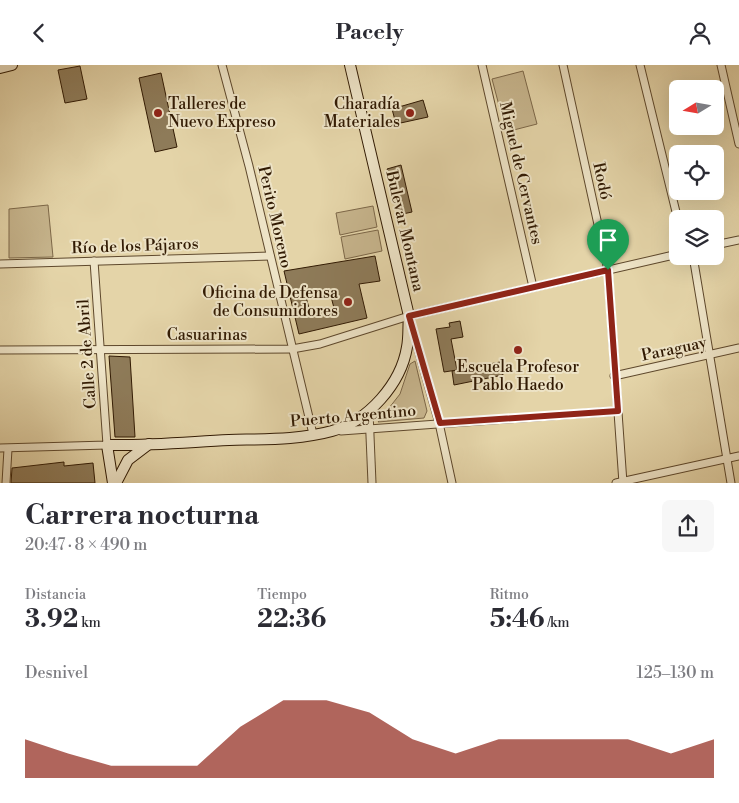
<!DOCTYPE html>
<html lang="es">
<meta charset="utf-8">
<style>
:root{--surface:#fff;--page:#f7f7f7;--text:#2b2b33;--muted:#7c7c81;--accent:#8f2418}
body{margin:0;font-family:"Libre Bodoni",serif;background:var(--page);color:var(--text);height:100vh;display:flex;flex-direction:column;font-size:19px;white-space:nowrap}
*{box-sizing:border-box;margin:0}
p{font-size:16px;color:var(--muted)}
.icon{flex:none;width:28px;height:28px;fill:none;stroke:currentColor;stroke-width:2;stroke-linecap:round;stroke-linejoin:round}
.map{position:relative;height:418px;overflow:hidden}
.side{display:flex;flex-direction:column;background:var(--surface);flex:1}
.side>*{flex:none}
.needle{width:32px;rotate:259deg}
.buttons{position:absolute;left:669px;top:15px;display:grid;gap:10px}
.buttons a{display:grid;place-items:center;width:55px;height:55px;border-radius:8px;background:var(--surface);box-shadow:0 5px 20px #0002;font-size:25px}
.pin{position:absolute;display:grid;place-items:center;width:42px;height:42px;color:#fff;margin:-51px -21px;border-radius:50% 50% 50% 0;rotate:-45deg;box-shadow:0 0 5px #0007}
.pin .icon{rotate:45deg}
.round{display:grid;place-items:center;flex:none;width:52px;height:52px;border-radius:8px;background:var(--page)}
.summary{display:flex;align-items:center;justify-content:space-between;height:85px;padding:0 25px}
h1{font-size:28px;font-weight:700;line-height:38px}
.figures{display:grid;grid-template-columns:repeat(3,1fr);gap:8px;height:85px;padding:5px 25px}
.figures div{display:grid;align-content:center}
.figures b{font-size:25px;font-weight:700}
.figures small{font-size:14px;font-weight:400}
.figures p{font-size:14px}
.chart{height:140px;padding:10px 25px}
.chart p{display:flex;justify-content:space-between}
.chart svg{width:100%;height:90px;margin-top:5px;fill:var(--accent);opacity:.7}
header{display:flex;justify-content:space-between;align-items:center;height:65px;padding:0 25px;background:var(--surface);font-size:22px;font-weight:700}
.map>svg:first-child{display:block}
.green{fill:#c6b48c;stroke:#7c6748}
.building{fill:#8e7b59;stroke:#311a03;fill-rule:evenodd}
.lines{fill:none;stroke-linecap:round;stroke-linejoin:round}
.street-casing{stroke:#5e482c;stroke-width:9}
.secondary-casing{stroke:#311a03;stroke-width:12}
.street{stroke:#ede3c6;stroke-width:7}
.secondary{stroke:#ede3c6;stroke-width:10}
.route-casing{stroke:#fff;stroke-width:10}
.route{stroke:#8f2418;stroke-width:6}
.poi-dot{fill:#8f2418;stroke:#ede3c6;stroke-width:2}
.labels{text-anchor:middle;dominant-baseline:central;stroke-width:4;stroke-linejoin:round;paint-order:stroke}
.poi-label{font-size:16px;fill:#311a03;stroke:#ede3c6;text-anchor:end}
.street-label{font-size:16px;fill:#311a03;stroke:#ede3c6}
</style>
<header><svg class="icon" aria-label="back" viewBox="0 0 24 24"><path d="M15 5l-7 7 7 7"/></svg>Pacely<svg class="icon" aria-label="person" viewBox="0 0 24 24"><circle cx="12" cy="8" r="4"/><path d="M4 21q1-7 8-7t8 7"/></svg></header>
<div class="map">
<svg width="739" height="418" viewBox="0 0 739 418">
<rect width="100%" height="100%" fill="#e4d4a8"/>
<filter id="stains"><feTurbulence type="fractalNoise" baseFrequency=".004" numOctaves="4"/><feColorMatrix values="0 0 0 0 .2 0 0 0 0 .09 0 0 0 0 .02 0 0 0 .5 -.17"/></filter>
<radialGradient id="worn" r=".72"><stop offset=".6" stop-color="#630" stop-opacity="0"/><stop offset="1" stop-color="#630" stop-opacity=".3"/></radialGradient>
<g class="green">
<polygon points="523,6 537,59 506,67 492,14"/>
<polygon points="48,140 53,192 9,193 9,144"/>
<polygon points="373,141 377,162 340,170 336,148"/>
<polygon points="378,165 382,186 345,194 341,172"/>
<polygon points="415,296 427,346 424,353 378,357 400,329 410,299"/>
</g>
<g class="building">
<polygon points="80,1 87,34 65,38 58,5"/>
<polygon points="161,8 177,82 155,87 139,13"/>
<polygon points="423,35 428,52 396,59 392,44"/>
<polygon points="401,100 412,147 398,150 387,104"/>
<path d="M375 191 380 216 359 219 367 253 299 269 284 206ZM329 224 334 243 310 247 305 228Z"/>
<polygon points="460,256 463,272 451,274 457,305 444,307 436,264 450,262 449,258"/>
<polygon points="109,291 130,292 135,372 115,372"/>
<polygon points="500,297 503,310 454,320 452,306"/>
<polygon points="64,397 64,401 93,398 95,418 11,418 12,403"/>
</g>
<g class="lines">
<g class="street-casing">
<g id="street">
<polyline points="222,0 249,101 313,369"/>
<polyline points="482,0 533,222"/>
<polyline points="563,0 608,205 623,418"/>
<polyline points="640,0 678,155"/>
<polyline points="721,0 739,79"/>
<polyline points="715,180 739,175"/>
<polyline points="693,191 731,418"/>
<polyline points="0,199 270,191"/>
<polyline points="411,259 439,358 452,418"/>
<polyline points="0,285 292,284 320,279 409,251 678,189"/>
<polyline points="614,311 739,283"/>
<polyline points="369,347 372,418"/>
<polyline points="341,366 618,346"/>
<polyline points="0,383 107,380 94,196"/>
<polyline points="6,418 8,384"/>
<polyline points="616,418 739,391"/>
</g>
</g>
<g class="secondary-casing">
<g id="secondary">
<polyline points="0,3 12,0"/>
<path d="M113 418 107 380C148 381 189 377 229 375 263 374 300 375 332 366 368 356 401 319 407 282 409 272 408 261 409 251L350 0"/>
<polyline points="116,418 128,395 149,379"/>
</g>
</g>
<use href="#street" class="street"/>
<use href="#secondary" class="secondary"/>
</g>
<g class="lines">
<g class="route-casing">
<polygon id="route" points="608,205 618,346 440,358 409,251"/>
</g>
<use href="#route" class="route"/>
</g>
<g class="poi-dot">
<circle cx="158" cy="48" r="5"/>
<circle cx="410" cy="48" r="5"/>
<circle cx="348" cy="237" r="5"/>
<circle cx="518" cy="285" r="5"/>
</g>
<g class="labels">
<g class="poi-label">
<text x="168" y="39" text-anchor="start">Talleres de<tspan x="168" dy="18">Nuevo Expreso</tspan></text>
<text x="400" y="39">Charadía<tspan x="400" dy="18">Materiales</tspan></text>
<text x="338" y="228">Oficina de Defensa<tspan x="338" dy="18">de Consumidores</tspan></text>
<text x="518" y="302" text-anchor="middle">Escuela Profesor<tspan x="518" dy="18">Pablo Haedo</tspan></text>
</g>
<g class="street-label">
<text transform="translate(521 108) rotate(77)">Miguel de Cervantes</text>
<text transform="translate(602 116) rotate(78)">Rodó</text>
<text transform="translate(275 152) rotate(77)">Perito Moreno</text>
<text transform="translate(405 166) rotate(77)">Bulevar Montana</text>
<text transform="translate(135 181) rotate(-2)">Río de los Pájaros</text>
<text x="207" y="270">Casuarinas</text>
<text transform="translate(674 284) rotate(-12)">Paraguay</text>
<text transform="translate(87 289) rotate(-94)">Calle 2 de Abril</text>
<text transform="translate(353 351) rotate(-5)">Puerto Argentino</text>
</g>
</g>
<rect width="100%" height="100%" filter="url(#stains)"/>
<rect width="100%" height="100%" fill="url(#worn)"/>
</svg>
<div class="buttons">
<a><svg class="needle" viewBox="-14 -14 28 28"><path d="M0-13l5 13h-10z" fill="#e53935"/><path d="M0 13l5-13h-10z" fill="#7c7c81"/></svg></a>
<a><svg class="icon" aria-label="locate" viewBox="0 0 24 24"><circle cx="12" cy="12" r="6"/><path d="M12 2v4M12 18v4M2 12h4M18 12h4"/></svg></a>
<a><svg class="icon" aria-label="layers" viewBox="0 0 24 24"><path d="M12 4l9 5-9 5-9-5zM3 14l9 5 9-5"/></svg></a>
</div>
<div class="pin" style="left:608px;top:205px;background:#1e9e55"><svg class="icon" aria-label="arrive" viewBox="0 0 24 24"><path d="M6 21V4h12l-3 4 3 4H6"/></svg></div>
</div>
<section class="side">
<div class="summary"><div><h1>Carrera nocturna</h1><p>20:47 · 8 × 490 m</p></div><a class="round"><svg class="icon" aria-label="share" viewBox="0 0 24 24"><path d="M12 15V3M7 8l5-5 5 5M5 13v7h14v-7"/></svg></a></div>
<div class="figures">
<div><p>Distancia</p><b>3.92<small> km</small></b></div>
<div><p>Tiempo</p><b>22:36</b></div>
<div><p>Ritmo</p><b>5:46<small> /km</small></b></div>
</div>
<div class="chart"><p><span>Desnivel</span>125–130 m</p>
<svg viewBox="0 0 160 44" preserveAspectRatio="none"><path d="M0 44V25L10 32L20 38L30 38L40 38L50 19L60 6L70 6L80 12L90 25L100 32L110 25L120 25L130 25L140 25L150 32L160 25V44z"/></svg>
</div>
</section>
